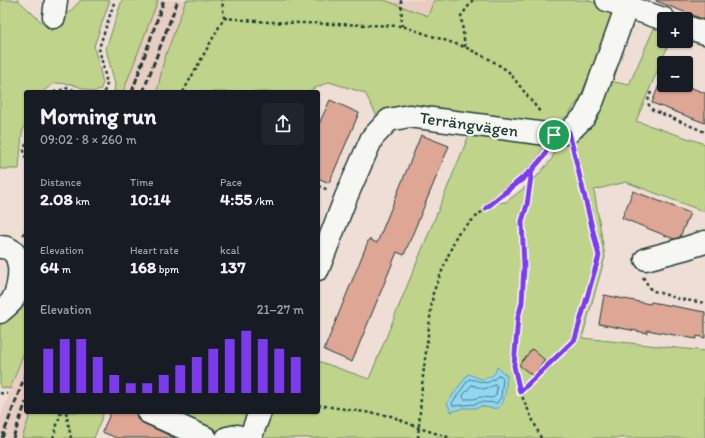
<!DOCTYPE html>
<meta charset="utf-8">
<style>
:root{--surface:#171b24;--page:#20242c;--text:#f1f3f6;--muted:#9ea1a6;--accent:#7c3aed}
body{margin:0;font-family:Itim,sans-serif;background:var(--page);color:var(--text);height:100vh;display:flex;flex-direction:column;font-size:15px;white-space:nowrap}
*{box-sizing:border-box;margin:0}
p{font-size:13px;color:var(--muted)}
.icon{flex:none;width:22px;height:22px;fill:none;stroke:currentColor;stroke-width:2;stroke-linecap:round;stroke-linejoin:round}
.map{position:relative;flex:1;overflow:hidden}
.drawer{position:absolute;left:24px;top:90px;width:296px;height:324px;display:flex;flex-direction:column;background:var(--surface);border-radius:4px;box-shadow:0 1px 3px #0004}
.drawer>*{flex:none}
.buttons{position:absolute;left:657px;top:12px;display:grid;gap:8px}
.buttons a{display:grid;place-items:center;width:36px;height:36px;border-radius:4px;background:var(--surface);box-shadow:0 1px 3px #0004;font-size:20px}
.pin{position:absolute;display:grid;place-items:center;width:34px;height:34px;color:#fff;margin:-17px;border:2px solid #fff;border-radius:50%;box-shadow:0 1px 4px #0007}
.round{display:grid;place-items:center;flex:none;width:42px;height:42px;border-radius:4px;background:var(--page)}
.overview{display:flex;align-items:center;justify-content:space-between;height:68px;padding:0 16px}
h1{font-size:22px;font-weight:700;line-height:30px}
.metrics{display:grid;grid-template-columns:repeat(3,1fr);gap:6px;height:68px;padding:4px 16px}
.metrics div{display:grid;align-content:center}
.metrics b{font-size:17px;font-weight:700}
.metrics small{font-size:11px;font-weight:400}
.metrics p{font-size:11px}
.chart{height:112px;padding:8px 16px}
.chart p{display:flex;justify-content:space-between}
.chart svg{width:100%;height:72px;margin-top:4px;stroke:var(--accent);stroke-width:6}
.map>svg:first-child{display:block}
.built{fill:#e9cdc2}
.green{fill:#bfd48a;stroke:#6f885f}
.water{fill:#91d7f3;stroke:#6399a7}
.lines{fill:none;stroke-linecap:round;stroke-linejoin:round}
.shore{stroke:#4d7b80;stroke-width:1}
.building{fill:#dda695;stroke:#1f3d34}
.minor-casing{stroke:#1f3d34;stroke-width:25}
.path{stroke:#1f3d34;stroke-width:2.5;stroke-dasharray:3 3;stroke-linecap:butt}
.minor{stroke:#f6f6f2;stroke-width:22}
.rail{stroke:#1f3d34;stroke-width:3;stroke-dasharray:6 3;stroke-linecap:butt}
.route-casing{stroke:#fff;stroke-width:8}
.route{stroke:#7c3aed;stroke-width:5}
.labels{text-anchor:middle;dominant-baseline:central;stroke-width:4;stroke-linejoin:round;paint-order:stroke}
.street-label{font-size:17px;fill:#1f3d34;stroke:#f6f6f2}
</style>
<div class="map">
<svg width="705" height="438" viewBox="0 0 705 438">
<rect width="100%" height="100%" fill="#eeded6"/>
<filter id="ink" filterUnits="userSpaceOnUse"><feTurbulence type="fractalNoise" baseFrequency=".025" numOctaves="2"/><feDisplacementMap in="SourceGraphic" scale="8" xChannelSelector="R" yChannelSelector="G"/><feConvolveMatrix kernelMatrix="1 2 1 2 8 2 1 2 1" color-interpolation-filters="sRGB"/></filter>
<g filter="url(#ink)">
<g class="built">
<polygon points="158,0 186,0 164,60 157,92 123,92"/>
<polygon points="384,0 434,0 428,16"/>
<polygon points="26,347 26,412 31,412 22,438 0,438 0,418"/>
</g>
<g class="green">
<polygon points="0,0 18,0 51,31 81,0 110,0 94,46 103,83 100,90 93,92 71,84 55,83 42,92 26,92 26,122 22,133 19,169 0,169"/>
<polygon points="122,0 158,0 123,92 114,92 115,84 106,49"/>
<polygon points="186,0 384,0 428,16 434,0 587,0 616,10 579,100 568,115 558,124 406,108 378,118 365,93 329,82 306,92 157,92 164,60"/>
<path d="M659 17 664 19V41H670L636 121 705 144V212L626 182 594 190 605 257 582 338 705 351V438H261L270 412H318V361L369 379 469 135 545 145C533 171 507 187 485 204L506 202 531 183 552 159 558 140 610 81 629 85Z"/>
<polygon points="26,257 26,347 10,389 0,387 0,316"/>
<polygon points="31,412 104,412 94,438 22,438"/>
<polygon points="163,412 237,412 248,416 240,438 228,438"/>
</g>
<path class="water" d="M497 367 507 376C506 383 506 406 497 408 492 409 485 407 480 406L478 408H463L451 412 447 403 468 374 484 380 486 377C493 377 496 373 497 367Z"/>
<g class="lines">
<g class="shore">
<path d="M499 375 501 376 503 378 501 397 497 403 480 402 476 404 453 406 452 403 469 379C484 381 485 388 499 375Z"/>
<polygon points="472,385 484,389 495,385 497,387 496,395 493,398 480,397 474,399 464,399 463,396"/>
</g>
</g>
<g class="building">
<polygon points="656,0 705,0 705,20 656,1"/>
<polygon points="659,85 684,85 705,93 705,123 652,103"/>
<polygon points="330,100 359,113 329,183 318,178 318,126"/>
<polygon points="421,135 449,146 404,255 397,252 352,362 324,350 369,239 377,243"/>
<polygon points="633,191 690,213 680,237 674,239 622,218"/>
<polygon points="604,295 650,304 651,302 705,312 705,338 697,336 696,339 647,330 647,333 599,324"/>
<polygon points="532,349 545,360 533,376 519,365"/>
<polygon points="111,412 133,412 136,413 138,420 143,423 175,438 117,438 102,432"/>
</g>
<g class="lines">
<g class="minor-casing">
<g id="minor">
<polyline points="607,0 664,19"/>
<polyline points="54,17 56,0"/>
<polyline points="686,27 705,33"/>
<path d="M0 247C26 246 21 286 12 301 9 305 4 308 0 312"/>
<polyline points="646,259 683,249 705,242"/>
<polyline points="318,269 346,197 372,138 389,120 409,116 554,135 569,132 585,116 593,100 629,0"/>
<polyline points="148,412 206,438"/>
<polyline points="227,438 237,436 242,438"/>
<polyline points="250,438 260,412"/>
</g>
</g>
<g class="path">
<polyline points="401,0 402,26"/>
<polyline points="224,18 268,22 402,26 465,47 491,60 508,71 541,113"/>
<polyline points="465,47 461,16 473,0"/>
<polyline points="54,92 68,88 79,92"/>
<polyline points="104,92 107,84 99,48 115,0"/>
<polyline points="183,92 224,18 222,0"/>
<path d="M651 92C648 99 646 104 653 110L705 132"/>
<polyline points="26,144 24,150 26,161"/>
<polyline points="318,186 329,190"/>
<polyline points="23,235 26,228"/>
<polyline points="643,277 651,290 679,299 705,303"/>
<polyline points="520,392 514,366 518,317 522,303 524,266 521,221 527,205 532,170"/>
<polyline points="0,393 7,394"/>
<polyline points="318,405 391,416 419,428 451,438"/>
<polyline points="66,412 71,438"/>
<polyline points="53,438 61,412"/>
<polyline points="418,438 422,385 433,293 457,234 486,208 524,178 545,154"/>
<polyline points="541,438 520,392 575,339 599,255 573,150"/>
</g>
<use href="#minor" class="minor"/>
<g class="rail">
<polyline points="132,92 164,0"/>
<polyline points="143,92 178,0"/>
<polyline points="2,438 26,373"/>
<polyline points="13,438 26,402"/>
</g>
</g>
</g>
<g class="lines" filter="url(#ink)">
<g class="route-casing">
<polyline id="route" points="554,135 544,156 532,170 486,208 524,178 532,170 527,205 522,221 524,266 522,303 518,317 514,366 520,392 575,339 599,256 569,132 554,135"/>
</g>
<use href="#route" class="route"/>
</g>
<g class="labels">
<g class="street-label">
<text transform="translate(469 124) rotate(8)">Terrängvägen</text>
</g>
</g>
</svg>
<div class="buttons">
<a>+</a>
<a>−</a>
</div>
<div class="pin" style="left:554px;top:135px;background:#1e9e55"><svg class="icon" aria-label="arrive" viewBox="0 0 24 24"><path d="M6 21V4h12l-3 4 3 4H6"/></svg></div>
<section class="drawer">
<div class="overview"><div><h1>Morning run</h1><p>09:02 · 8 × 260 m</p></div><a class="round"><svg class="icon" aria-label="share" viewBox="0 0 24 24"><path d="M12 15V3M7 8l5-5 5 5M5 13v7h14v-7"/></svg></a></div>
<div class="metrics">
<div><p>Distance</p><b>2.08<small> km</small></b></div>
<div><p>Time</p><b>10:14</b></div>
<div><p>Pace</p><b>4:55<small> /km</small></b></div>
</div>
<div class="metrics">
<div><p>Elevation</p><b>64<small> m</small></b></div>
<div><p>Heart rate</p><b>168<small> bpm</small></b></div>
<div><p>kcal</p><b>137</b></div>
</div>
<div class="chart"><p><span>Elevation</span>21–27 m</p>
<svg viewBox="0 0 160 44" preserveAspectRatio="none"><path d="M5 44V17M15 44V11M25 44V11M35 44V22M45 44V33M55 44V38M65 44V38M75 44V33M85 44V27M95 44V22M105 44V17M115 44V11M125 44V6M135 44V11M145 44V17M155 44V22"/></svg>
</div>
</section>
</div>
